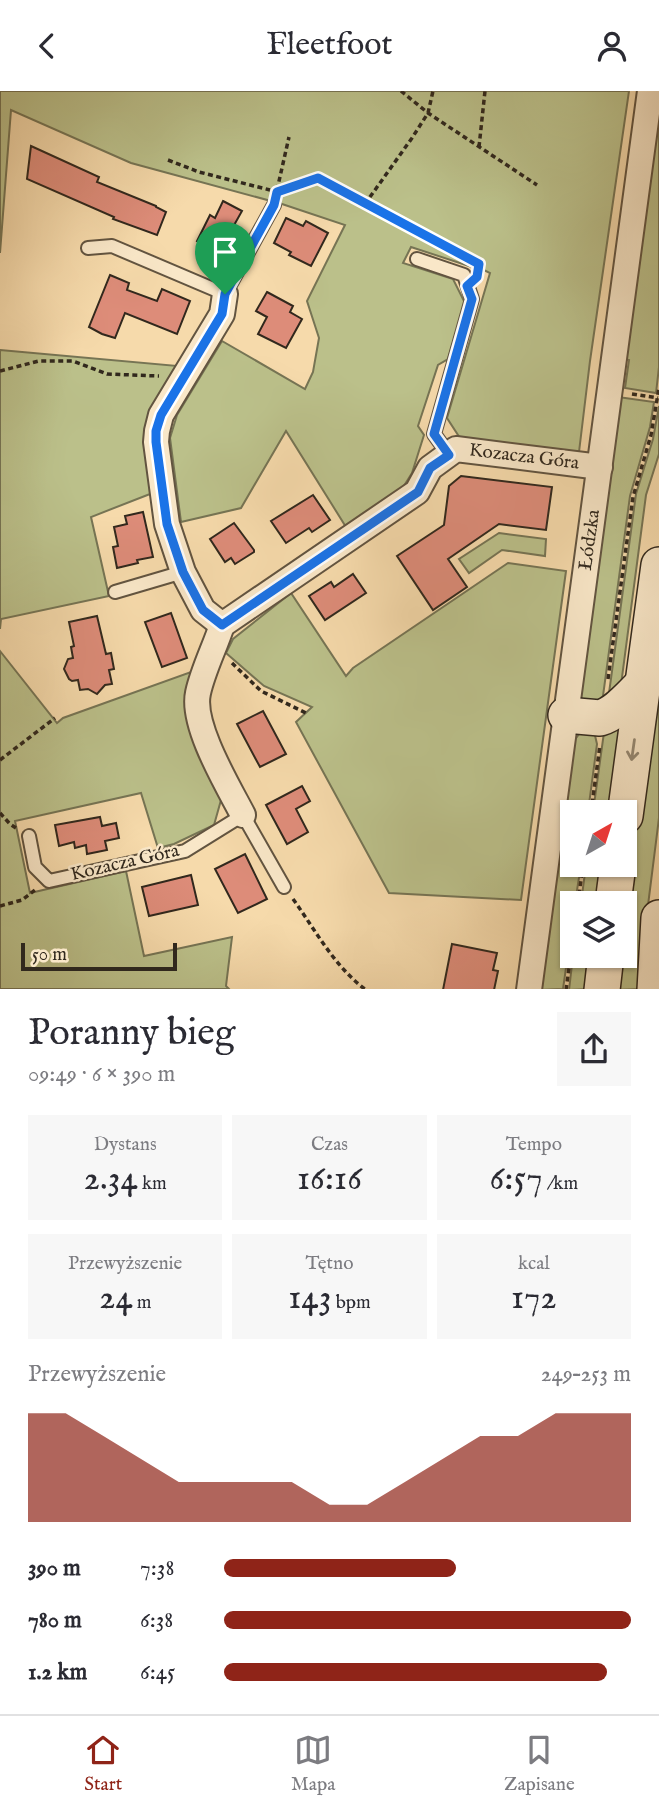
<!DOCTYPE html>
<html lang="pl">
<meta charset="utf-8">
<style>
:root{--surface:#fff;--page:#f7f7f7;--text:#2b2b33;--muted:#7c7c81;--line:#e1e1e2;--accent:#8f2418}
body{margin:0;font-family:"IM FELL English",serif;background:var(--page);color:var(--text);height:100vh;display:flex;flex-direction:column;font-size:26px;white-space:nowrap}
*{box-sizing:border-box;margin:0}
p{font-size:23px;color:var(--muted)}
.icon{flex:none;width:38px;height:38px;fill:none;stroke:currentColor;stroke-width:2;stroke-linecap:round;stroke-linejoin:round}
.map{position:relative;height:898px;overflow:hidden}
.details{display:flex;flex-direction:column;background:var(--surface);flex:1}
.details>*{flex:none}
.needle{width:46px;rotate:39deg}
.controls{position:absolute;left:560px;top:709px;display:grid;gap:14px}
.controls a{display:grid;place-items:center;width:77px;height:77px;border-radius:0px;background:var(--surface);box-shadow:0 2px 5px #0004;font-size:35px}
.scale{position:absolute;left:21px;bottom:18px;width:156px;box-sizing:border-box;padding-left:7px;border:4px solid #31281d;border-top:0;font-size:19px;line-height:24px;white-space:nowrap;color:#31281d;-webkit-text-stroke:5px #f9e7c8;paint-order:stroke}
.pin{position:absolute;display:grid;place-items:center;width:60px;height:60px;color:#fff;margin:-72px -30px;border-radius:50% 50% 50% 0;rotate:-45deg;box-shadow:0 0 7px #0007}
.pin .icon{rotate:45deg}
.round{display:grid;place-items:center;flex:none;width:74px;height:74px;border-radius:0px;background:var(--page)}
.head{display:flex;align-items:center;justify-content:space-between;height:119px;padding:0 28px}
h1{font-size:38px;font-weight:600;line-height:52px}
.figures{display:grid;grid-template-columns:repeat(3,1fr);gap:10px;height:119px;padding:7px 28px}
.figures div{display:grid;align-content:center;border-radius:0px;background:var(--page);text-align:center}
.figures b{font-size:35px;font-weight:600}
.figures small{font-size:19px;font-weight:400}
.figures p{font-size:19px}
.chart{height:196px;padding:14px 28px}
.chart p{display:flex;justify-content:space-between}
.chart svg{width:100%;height:126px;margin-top:7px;fill:var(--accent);opacity:.7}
ul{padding:0 28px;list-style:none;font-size:23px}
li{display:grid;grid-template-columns:112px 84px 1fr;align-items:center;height:52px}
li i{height:18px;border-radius:9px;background:var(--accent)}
header{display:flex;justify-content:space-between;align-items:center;height:91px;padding:0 28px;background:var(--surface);font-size:32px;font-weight:600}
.tabs{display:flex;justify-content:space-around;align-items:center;height:98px;border-top:2px solid var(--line);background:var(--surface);font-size:19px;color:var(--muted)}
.tabs a{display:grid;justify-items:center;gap:4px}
.tabs .on{color:var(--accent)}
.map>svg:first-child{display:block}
.green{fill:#bbc08a;stroke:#767454;stroke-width:2}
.building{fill:#dd8c79;stroke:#31281d;stroke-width:2}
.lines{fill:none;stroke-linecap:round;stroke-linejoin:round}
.service-casing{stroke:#625440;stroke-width:16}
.minor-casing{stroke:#625440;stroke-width:28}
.secondary-casing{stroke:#31281d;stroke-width:38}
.path{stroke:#31281d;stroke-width:3.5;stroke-dasharray:5 3.5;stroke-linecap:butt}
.service{stroke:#f9e7c8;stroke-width:12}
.minor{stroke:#f9e7c8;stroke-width:24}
.secondary{stroke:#f9e7c8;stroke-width:35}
.oneway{stroke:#958872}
.route-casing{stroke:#fff;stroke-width:14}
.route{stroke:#1a73e8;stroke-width:9}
.labels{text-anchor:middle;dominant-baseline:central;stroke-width:5;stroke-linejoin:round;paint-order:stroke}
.street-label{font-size:19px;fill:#31281d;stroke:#f9e7c8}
</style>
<header><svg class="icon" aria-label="back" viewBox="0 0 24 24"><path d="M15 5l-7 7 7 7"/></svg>Fleetfoot<svg class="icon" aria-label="person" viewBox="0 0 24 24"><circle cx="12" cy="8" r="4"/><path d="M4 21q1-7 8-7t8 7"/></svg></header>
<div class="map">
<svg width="659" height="899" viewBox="0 0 659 899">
<rect width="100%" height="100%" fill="#f6daab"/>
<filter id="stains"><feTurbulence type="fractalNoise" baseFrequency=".00286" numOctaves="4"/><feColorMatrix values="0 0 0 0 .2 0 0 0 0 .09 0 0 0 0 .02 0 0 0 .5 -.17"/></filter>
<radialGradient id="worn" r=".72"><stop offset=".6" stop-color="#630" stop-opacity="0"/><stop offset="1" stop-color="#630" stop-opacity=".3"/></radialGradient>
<g class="green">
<polygon points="0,0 629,0 590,270 579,361 460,347 447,327 490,182 476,175 475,177 411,156 403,172 453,188 465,212 448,268 438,274 418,335 424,344 412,382 402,398 346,436 286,340 241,417 181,431 170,347 177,324 222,250 305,298 313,281 319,247 307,210 345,134 282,113 131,72 11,19 0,162"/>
<polygon points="659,0 659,276 656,302 625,297 629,269 623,268"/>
<polygon points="0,259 178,275 148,325 150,403 91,426 109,505 1,528 0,538"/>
<polygon points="618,306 654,311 650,336 630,405 603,605 601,610 581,610 579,602"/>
<polygon points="659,315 659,363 646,404 621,594 607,617 636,403 653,348"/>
<polygon points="499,442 546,448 545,465 502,459 469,482 459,468"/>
<polygon points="508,472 566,480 521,809 389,802 296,631 312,616 264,595 226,562 233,548 291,502 346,585 353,577"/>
<polygon points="0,560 57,632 63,627 191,581 185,609 187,625 205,676 221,709 214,734 174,753 158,757 141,702 15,730 30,802 126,780 144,865 232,846 226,895 229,898 0,898"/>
<polygon points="659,562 659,727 646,830 643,898 613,899 618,865 625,864 625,814"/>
<polygon points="623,622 614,721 593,721 605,634"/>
<polygon points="593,636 597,653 588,721 572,721 572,774 581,774 575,812 572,812 572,835 563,898 538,899 573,651 580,642"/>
<polygon points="586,774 607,774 602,812 581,812"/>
<polygon points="573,865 595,865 590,898 569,899"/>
</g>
<g class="building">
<polygon points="31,55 99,86 97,91 156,115 156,116 166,121 157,144 113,128 114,126 27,88"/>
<polygon points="223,110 242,120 233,136 236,138 223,163 204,156 204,154 197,150 210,124 215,127"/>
<polygon points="286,127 303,135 306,130 328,142 311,175 289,164 291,161 274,152"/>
<polygon points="110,184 129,192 127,199 157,210 162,198 190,210 177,243 125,222 115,247 102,243 89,236"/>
<polygon points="267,201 293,215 290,221 302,228 286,257 258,243 267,226 256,220"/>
<polygon points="461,385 552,396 546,439 499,433 448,468 467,496 433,519 397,465 444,434 449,395"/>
<polygon points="313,404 330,429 312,441 309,437 286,452 271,430"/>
<polygon points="143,421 153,466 137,469 138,472 117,477 113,456 118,455 114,436 127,433 125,425"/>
<polygon points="234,432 254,459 254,461 235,473 231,467 225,471 210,448"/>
<polygon points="353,483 366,502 325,529 309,505 331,491 334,496"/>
<polygon points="171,522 187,567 162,576 145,531"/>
<polygon points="97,525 106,563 111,562 114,578 109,579 112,593 105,594 97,603 88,598 80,599 78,589 72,590 69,588 64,578 68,568 73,567 71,556 74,555 69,531"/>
<polygon points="263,620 286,663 260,676 237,633"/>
<polygon points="302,695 310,710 296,718 308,741 287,753 266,714"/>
<polygon points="100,726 102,735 116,732 119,747 105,750 107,759 87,763 86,754 75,757 74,751 59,755 55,734"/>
<polygon points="245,763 267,808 238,822 215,778"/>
<polygon points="191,784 198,814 149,825 142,796"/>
<polygon points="452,853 497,862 493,879 498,880 494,899 443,899"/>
</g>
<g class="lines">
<g class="service-casing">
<g id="service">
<polyline points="88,157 112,155 225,203 274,114"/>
<polyline points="417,168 464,184 472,208 434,343 449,364"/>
<polyline points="115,501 183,481"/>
<polyline points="29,745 35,776 49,790 185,760 243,724 284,796"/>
</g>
</g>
<g class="minor-casing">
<g id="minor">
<polyline points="225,203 222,223 161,324 157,340 156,351 167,433 183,481 203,519 222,534 417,401 430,377 456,358 600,376"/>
<path d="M222 534C215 556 203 579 198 602 191 634 228 695 243 724"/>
<polyline points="529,899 650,0"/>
</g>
</g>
<g class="secondary-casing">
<g id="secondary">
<path d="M566 624 600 627C617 622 630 605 642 594"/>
<polyline points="625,725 659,474"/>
<polyline points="613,812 618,774"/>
<polyline points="602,899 606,864"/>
<polyline points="655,899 659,827"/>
</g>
</g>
<g class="path">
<polyline points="401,0 428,22 537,94"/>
<polyline points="479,56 485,0"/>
<polyline points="168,69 199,81 270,99"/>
<polyline points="277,99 289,46"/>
<polyline points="280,99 318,87 461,164"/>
<polyline points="365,113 412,47 428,22 433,0"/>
<polyline points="0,280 39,270 73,270 107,283 159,285"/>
<polyline points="632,303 658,307"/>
<polyline points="232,572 261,600 306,622"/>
<polyline points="608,588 633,406 651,344 659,297"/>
<polyline points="0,669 55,627"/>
<polyline points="591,721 600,654"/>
<polyline points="0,722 10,733 16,737"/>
<path d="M293 808C316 840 334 875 366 899"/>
<polyline points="578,812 583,774"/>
<polyline points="0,815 22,809 35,799"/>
<polyline points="566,899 572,855"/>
</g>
<use href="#service" class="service"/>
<use href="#minor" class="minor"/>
<use href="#secondary" class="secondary"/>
</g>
<defs><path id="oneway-shaft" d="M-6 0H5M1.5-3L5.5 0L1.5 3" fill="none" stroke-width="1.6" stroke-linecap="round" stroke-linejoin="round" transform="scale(1.75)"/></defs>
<use class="oneway" href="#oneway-shaft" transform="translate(633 659) rotate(98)"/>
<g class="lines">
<g class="route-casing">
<polygon id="route" points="318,87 479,173 477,186 467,195 472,208 434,343 449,364 430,377 418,401 222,534 203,519 183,481 167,433 156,351 156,340 161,324 222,223 225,203 274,114 277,101"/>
</g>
<use href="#route" class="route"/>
</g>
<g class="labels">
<g class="street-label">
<text transform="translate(524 366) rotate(7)">Kozacza Góra</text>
<text transform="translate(590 449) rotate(-82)">Łódzka</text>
<text transform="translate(125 772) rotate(-13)">Kozacza Góra</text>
</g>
</g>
<rect width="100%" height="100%" filter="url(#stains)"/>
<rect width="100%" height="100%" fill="url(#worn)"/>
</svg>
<div class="controls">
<a><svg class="needle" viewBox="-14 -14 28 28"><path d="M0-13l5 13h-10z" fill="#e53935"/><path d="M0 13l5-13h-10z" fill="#7c7c81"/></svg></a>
<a><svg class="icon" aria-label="layers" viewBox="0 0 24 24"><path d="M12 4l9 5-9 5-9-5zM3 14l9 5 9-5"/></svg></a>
</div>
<div class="scale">50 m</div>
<div class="pin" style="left:225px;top:203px;background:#1e9e55"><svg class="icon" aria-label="arrive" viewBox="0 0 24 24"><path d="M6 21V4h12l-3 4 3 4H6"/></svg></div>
</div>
<section class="details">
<div class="head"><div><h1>Poranny bieg</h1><p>09:49 · 6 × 390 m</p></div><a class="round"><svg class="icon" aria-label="share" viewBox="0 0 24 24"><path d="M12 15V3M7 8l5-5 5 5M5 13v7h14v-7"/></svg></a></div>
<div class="figures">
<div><p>Dystans</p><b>2.34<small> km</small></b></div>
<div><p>Czas</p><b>16:16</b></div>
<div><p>Tempo</p><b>6:57<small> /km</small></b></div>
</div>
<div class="figures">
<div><p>Przewyższenie</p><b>24<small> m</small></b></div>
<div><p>Tętno</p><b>143<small> bpm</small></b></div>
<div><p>kcal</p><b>172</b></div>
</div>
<div class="chart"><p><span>Przewyższenie</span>249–253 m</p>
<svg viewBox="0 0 160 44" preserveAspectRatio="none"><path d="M0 44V6L10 6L20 14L30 22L40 30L50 30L60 30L70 30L80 38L90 38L100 30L110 22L120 14L130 14L140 6L150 6L160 6V44z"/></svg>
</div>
<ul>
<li><b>390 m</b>7:38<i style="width:57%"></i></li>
<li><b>780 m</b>6:38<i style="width:100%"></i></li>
<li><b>1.2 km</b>6:45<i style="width:94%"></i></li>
</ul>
</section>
<nav class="tabs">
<a class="on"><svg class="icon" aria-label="home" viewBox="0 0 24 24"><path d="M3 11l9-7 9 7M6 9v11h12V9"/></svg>Start</a>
<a><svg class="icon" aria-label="map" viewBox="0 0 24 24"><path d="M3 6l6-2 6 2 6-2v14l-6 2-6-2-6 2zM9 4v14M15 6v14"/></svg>Mapa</a>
<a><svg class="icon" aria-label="saved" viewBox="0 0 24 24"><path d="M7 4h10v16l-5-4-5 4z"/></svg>Zapisane</a>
</nav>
